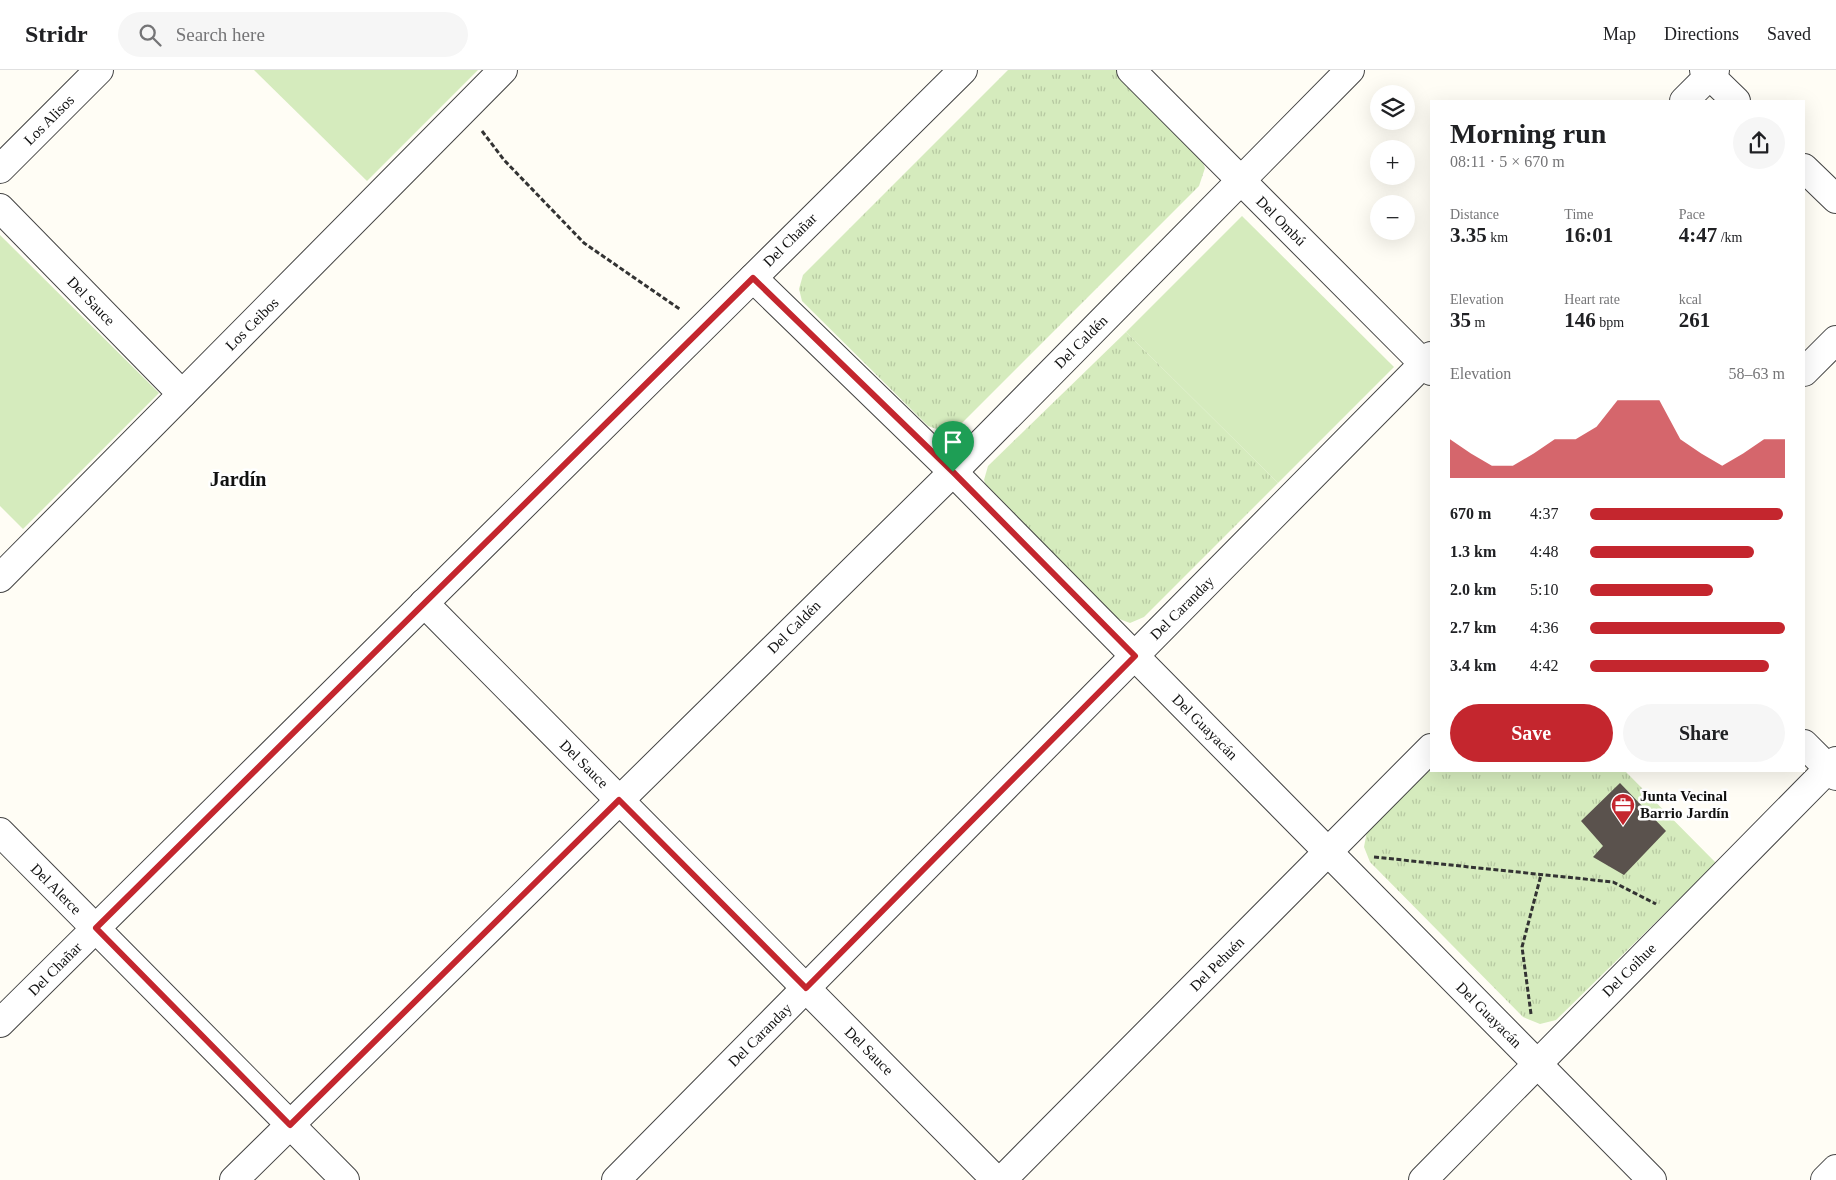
<!DOCTYPE html>
<meta charset="utf-8">
<style>
:root{--surface:#fff;--page:#f6f6f6;--text:#202124;--muted:#757577;--line:#e0e0e0;--accent:#c4262e}
body{margin:0;font-family:Georgia,serif;background:var(--page);color:var(--text);height:100vh;display:flex;flex-direction:column;font-size:19px;white-space:nowrap}
*{box-sizing:border-box;margin:0}
p{font-size:16px;color:var(--muted)}
.icon{flex:none;width:28px;height:28px;fill:none;stroke:currentColor;stroke-width:2;stroke-linecap:round;stroke-linejoin:round}
.map{position:relative;flex:1;overflow:hidden}
.panel{position:absolute;left:1430px;top:30px;width:375px;height:672px;display:flex;flex-direction:column;background:var(--surface);border-radius:0px;box-shadow:0 5px 20px #0002}
.panel>*{flex:none}
.tools{position:absolute;left:1370px;top:15px;display:grid;gap:10px}
.tools a{display:grid;place-items:center;width:45px;height:45px;border-radius:50%;background:var(--surface);box-shadow:0 5px 20px #0002;font-size:25px}
.pin{position:absolute;display:grid;place-items:center;width:42px;height:42px;color:#fff;margin:-51px -21px;border-radius:50% 50% 50% 0;rotate:-45deg;box-shadow:0 0 5px #0007}
.pin .icon{rotate:45deg}
.round{display:grid;place-items:center;flex:none;width:52px;height:52px;border-radius:26px;background:var(--page)}
.summary{display:flex;align-items:center;justify-content:space-between;height:85px;padding:0 20px}
h1{font-size:28px;font-weight:600;line-height:38px}
.figures{display:grid;grid-template-columns:repeat(3,1fr);gap:8px;height:85px;padding:5px 20px}
.figures div{display:grid;align-content:center}
.figures b{font-size:21px;font-weight:600}
.figures small{font-size:14px;font-weight:400}
.figures p{font-size:14px}
.chart{height:140px;padding:10px 20px}
.chart p{display:flex;justify-content:space-between}
.chart svg{width:100%;height:90px;margin-top:5px;fill:var(--accent);opacity:.7}
.primary-button{display:flex;gap:10px;margin-top:auto;padding:10px 20px}
.primary-button a{flex:1;height:58px;border-radius:30px;background:var(--accent);color:#fff;font-size:20px;font-weight:600;line-height:58px;text-align:center}
.primary-button a+a{background:var(--page);color:var(--text)}
ul{padding:0 20px;list-style:none;font-size:16px}
li{display:grid;grid-template-columns:80px 60px 1fr;align-items:center;height:38px}
li i{height:12px;border-radius:6px;background:var(--accent)}
header{display:flex;align-items:center;gap:30px;box-sizing:border-box;height:70px;padding:0 25px;background:var(--surface);border-bottom:1px solid var(--line)}
header strong{font-size:24px}
nav{display:flex;gap:28px;margin-inline-start:auto;font-size:18px}
.search{width:350px;height:45px;background:var(--page);display:flex;align-items:center;gap:12px;box-sizing:border-box;padding:0 18px;border-radius:28px;color:var(--muted);font-size:19px}
.map>svg:first-child{display:block}
.grass{fill:#d5ebbd}
.park{fill:url(#park-tufts)}
.building{fill:#5a524d}
.lines{fill:none;stroke-linecap:round;stroke-linejoin:round}
.minor-casing{stroke:#444;stroke-width:30}
.path{stroke:#333;stroke-width:3;stroke-dasharray:5 2.5;stroke-linecap:butt}
.minor{stroke:#fff;stroke-width:28}
.route-casing{stroke:#fff;stroke-width:10}
.route{stroke:#c4262e;stroke-width:6}
.labels{text-anchor:middle;dominant-baseline:central;stroke-width:5;stroke-linejoin:round;paint-order:stroke}
.street-label{font-size:15px;fill:#111;stroke:#fff}
.poi-label{font-size:15px;font-weight:bold;fill:#111;stroke:#fff;text-anchor:start}
.district-label{font-size:20px;font-weight:bold;fill:#111;stroke:#fff}
</style>
<header>
<strong>Stridr</strong>
<div class="search"><svg class="icon" aria-label="search" viewBox="0 0 24 24"><circle cx="10" cy="10" r="6"/><path d="M15 15l6 6"/></svg>Search here</div>
<nav><a>Map</a><a>Directions</a><a>Saved</a></nav>
</header>
<div class="map">
<svg width="1836" height="1110" viewBox="0 0 1836 1110">
<defs>
<pattern id="park-tufts" width="24" height="20" patternUnits="userSpaceOnUse" patternTransform="scale(1.25)"><rect width="24" height="20" fill="#d5ebbd"/><path d="M3 7l-1-3M5 7V3M7 7l1-3M15 17l-1-3M17 17v-4M19 17l1-3" fill="none" stroke="#b6c8a1"/></pattern>
</defs>
<rect width="100%" height="100%" fill="#fffdf5"/>
<g class="grass">
<polygon points="254,0 478,0 367,111"/>
<polygon points="1242,146 1394,297 1278,413 1126,262"/>
<polygon points="0,165 159,323 23,459 0,436"/>
</g>
<g class="park">
<polygon points="1008,0 1117,0 1199,82 1205,98 1199,116 959,356 945,362 928,356 802,231 799,219 803,205"/>
<polygon points="1126,262 1278,413 1144,547 1130,553 1114,547 988,422 984,410 988,396"/>
<polygon points="1431,699 1431,701 1625,701 1716,793 1556,950 1540,954 1523,947 1370,792 1364,777 1367,761"/>
</g>
<polygon class="building" points="1620,713 1666,761 1624,805 1593,787 1603,776 1581,751"/>
<g class="lines">
<g class="minor-casing">
<g id="minor">
<polyline points="1131,0 1431,301"/>
<polyline points="1704,0 1736,31"/>
<polyline points="1684,31 1715,0"/>
<polyline points="1804,98 1836,129"/>
<polyline points="0,99 99,0"/>
<polyline points="0,138 182,324"/>
<polyline points="753,208 953,402 1652,1110"/>
<polyline points="1804,302 1836,270"/>
<polyline points="0,508 503,0"/>
<polyline points="424,533 996,1110"/>
<polyline points="1804,674 1836,706"/>
<polyline points="0,762 345,1110"/>
<polyline points="0,953 963,0"/>
<polyline points="234,1110 953,402 1350,0"/>
<polyline points="616,1110 1431,286"/>
<polyline points="1002,1110 1431,678"/>
<polyline points="1423,1110 1836,691"/>
<polyline points="1825,1110 1836,1099"/>
</g>
</g>
<g class="path">
<polyline points="482,61 504,90 584,173 681,240"/>
<polyline points="1374,787 1613,812 1656,834"/>
<polyline points="1531,944 1522,877 1541,805"/>
</g>
<use href="#minor" class="minor"/>
</g>
<g class="lines">
<g class="route-casing">
<polygon id="route" points="753,208 953,402 1135,586 806,918 619,730 290,1055 96,858"/>
</g>
<use href="#route" class="route"/>
</g>
<defs>
<g id="office-pin" transform="scale(1.25)"><path d="M0 17L-7.5 6A9.5 9.5 0 1 1 7.5 6Z" fill="#c4262e" stroke="#fff"/><path d="M-6-3h4V-5.5h4V-3h4V5H-6ZM-1-4.5V-3h2v-1.5ZM-6 0V1H6V0Z" fill="#fff"/></g>
</defs>
<g fill-rule="evenodd">
<use href="#office-pin" x="1623" y="735"/>
</g>
<g class="labels">
<g class="street-label">
<text transform="translate(49 50) rotate(-45)">Los Alisos</text>
<text transform="translate(1281 151) rotate(45)">Del Ombú</text>
<text transform="translate(790 170) rotate(-45)">Del Chañar</text>
<text transform="translate(91 231) rotate(46)">Del Sauce</text>
<text transform="translate(252 254) rotate(-45)">Los Ceibos</text>
<text transform="translate(1081 272) rotate(-45)">Del Caldén</text>
<text transform="translate(1182 538) rotate(-45)">Del Caranday</text>
<text transform="translate(794 557) rotate(-45)">Del Caldén</text>
<text transform="translate(1205 657) rotate(45)">Del Guayacán</text>
<text transform="translate(584 694) rotate(45)">Del Sauce</text>
<text transform="translate(56 819) rotate(45)">Del Alerce</text>
<text transform="translate(1217 894) rotate(-45)">Del Pehuén</text>
<text transform="translate(55 899) rotate(-45)">Del Chañar</text>
<text transform="translate(1629 900) rotate(-45)">Del Coihue</text>
<text transform="translate(1489 945) rotate(45)">Del Guayacán</text>
<text transform="translate(760 965) rotate(-45)">Del Caranday</text>
<text transform="translate(869 981) rotate(45)">Del Sauce</text>
</g>
<g class="poi-label">
<text x="1640" y="726">Junta Vecinal<tspan x="1640" dy="17">Barrio Jardín</tspan></text>
</g>
<g class="district-label">
<text x="238" y="409">Jardín</text>
</g>
</g>
</svg>
<div class="tools">
<a><svg class="icon" aria-label="layers" viewBox="0 0 24 24"><path d="M12 4l9 5-9 5-9-5zM3 14l9 5 9-5"/></svg></a>
<a>+</a>
<a>−</a>
</div>
<div class="pin" style="left:953px;top:402px;background:#1e9e55"><svg class="icon" aria-label="arrive" viewBox="0 0 24 24"><path d="M6 21V4h12l-3 4 3 4H6"/></svg></div>
<section class="panel">
<div class="summary"><div><h1>Morning run</h1><p>08:11 · 5 × 670 m</p></div><a class="round"><svg class="icon" aria-label="share" viewBox="0 0 24 24"><path d="M12 15V3M7 8l5-5 5 5M5 13v7h14v-7"/></svg></a></div>
<div class="figures">
<div><p>Distance</p><b>3.35<small> km</small></b></div>
<div><p>Time</p><b>16:01</b></div>
<div><p>Pace</p><b>4:47<small> /km</small></b></div>
</div>
<div class="figures">
<div><p>Elevation</p><b>35<small> m</small></b></div>
<div><p>Heart rate</p><b>146<small> bpm</small></b></div>
<div><p>kcal</p><b>261</b></div>
</div>
<div class="chart"><p><span>Elevation</span>58–63 m</p>
<svg viewBox="0 0 160 44" preserveAspectRatio="none"><path d="M0 44V25L10 32L20 38L30 38L40 32L50 25L60 25L70 19L80 6L90 6L100 6L110 25L120 32L130 38L140 32L150 25L160 25V44z"/></svg>
</div>
<ul>
<li><b>670 m</b>4:37<i style="width:99%"></i></li>
<li><b>1.3 km</b>4:48<i style="width:84%"></i></li>
<li><b>2.0 km</b>5:10<i style="width:63%"></i></li>
<li><b>2.7 km</b>4:36<i style="width:100%"></i></li>
<li><b>3.4 km</b>4:42<i style="width:92%"></i></li>
</ul>
<div class="primary-button"><a>Save</a><a>Share</a></div>
</section>
</div>
